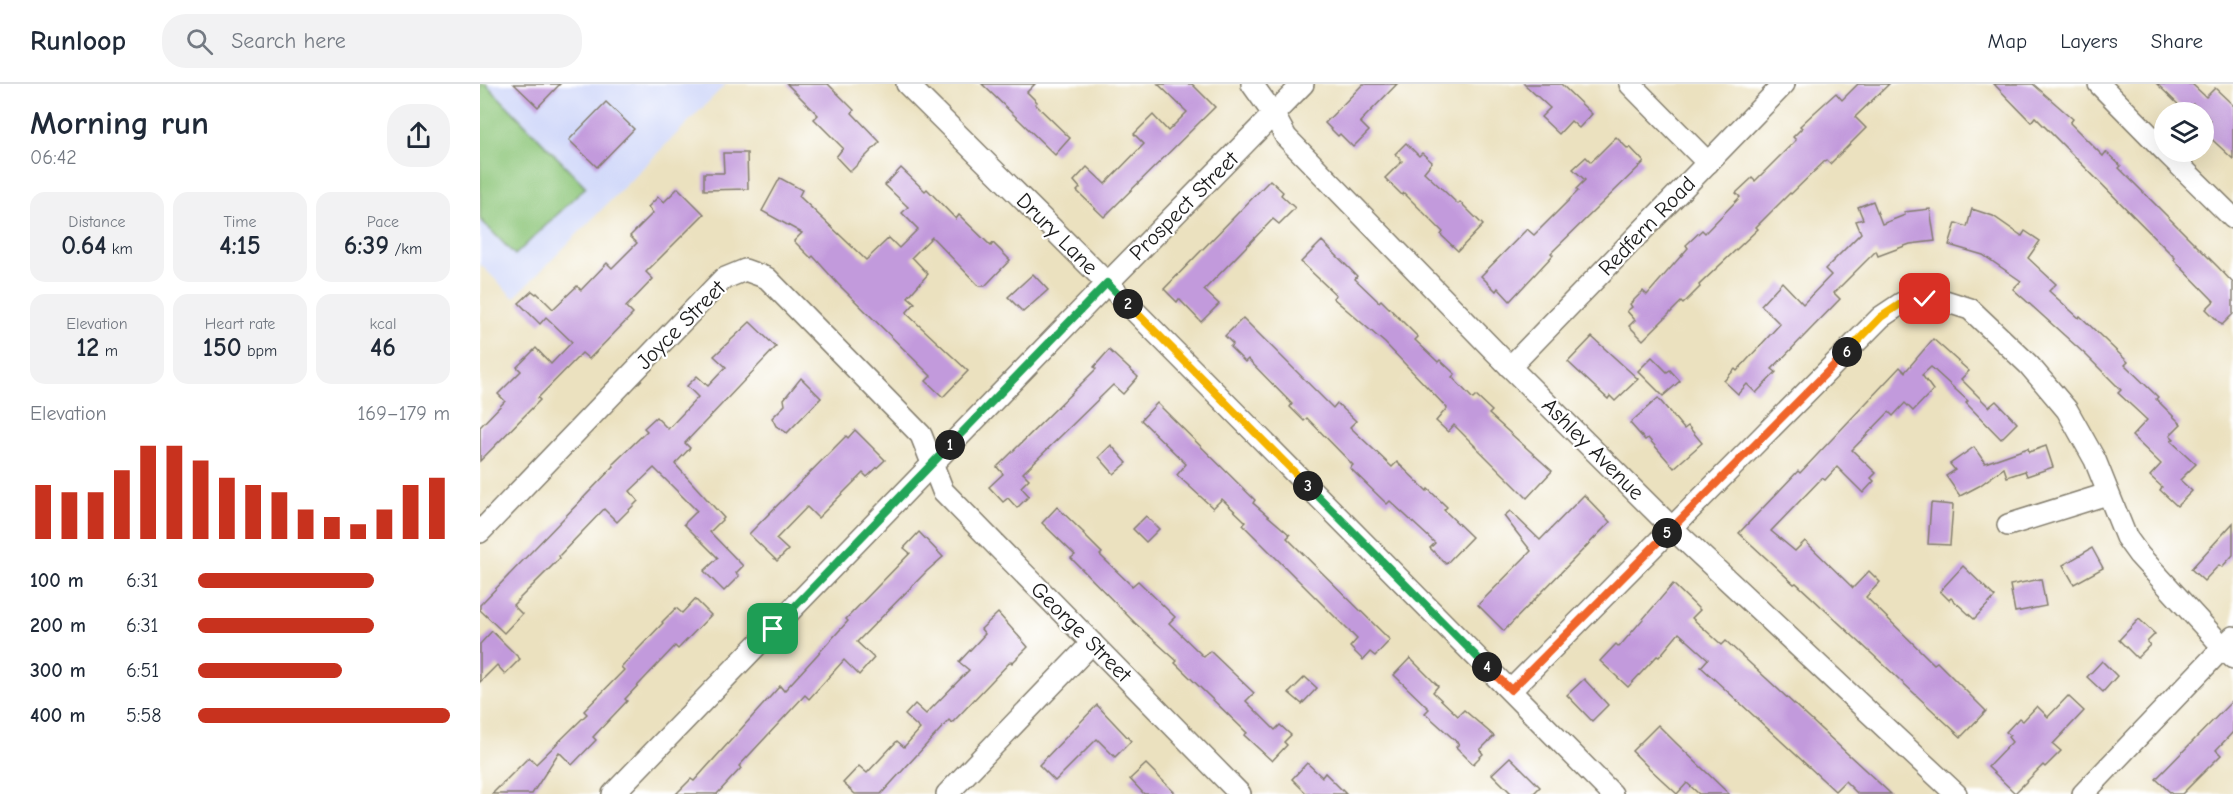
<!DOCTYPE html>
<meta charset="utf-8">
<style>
:root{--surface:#fff;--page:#f2f2f3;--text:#1f2937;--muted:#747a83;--line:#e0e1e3;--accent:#c8321e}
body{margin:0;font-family:"Comic Neue",sans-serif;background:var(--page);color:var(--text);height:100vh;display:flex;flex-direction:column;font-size:22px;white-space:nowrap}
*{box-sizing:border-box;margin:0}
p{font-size:20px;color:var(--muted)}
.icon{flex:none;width:33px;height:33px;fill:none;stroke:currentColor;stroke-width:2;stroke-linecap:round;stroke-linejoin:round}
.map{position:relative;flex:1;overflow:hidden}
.side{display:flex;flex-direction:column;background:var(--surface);width:480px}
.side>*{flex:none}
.buttons{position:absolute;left:1674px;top:18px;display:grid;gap:12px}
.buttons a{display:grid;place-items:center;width:60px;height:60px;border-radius:50%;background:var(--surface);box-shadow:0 6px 24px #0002;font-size:30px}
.pin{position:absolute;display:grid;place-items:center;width:51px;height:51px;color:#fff;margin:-26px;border-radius:12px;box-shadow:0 3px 9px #0006}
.km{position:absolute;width:30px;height:30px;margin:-15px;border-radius:50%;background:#222;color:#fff;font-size:16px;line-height:30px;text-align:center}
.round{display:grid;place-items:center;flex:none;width:63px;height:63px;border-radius:24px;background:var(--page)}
.headline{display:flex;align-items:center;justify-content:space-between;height:102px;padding:0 30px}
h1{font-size:33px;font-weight:700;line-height:45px}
.stats{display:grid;grid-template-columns:repeat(3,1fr);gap:9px;height:102px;padding:6px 30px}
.stats div{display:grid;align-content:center;border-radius:15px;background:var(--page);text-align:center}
.stats b{font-size:26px;font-weight:700}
.stats small{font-size:16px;font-weight:400}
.stats p{font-size:16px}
.chart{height:168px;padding:12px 30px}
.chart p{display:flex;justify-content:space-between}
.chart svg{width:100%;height:108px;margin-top:6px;stroke:var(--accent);stroke-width:6}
ul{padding:0 30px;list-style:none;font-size:20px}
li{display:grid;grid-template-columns:96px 72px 1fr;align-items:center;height:45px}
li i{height:15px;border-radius:8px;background:var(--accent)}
header{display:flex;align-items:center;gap:36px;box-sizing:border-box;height:84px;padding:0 30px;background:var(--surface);border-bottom:2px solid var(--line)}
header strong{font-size:28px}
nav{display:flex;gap:33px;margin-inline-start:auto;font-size:21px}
.search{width:420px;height:54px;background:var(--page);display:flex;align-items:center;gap:15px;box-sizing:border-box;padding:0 21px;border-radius:24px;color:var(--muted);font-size:22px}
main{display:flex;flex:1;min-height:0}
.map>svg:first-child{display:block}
.built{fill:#d1d9f9}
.green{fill:#8dc679;stroke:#54714a;stroke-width:1.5}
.building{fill:#c29adc}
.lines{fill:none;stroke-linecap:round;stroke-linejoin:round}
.minor-casing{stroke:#847e6e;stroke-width:24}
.minor{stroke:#fff;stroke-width:21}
.split-1-casing{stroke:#fff;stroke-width:12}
.split-2-casing{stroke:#fff;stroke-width:12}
.split-3-casing{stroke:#fff;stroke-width:12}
.split-4-casing{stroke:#fff;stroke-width:12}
.split-5-casing{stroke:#fff;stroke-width:12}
.split-6-casing{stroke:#fff;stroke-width:12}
.split-7-casing{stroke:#fff;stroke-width:12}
.split-1{stroke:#22a559;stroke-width:8}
.split-2{stroke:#22a559;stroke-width:8}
.split-3{stroke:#f5b400;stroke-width:8}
.split-4{stroke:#22a559;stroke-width:8}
.split-5{stroke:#f0652b;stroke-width:8}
.split-6{stroke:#f0652b;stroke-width:8}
.split-7{stroke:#f5b400;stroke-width:8}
.labels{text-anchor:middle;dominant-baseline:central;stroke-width:4.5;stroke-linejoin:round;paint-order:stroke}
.street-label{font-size:22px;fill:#1c1c1c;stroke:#fff}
</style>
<header>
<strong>Runloop</strong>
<div class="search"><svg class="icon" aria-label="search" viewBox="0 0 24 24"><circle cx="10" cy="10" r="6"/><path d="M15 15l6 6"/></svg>Search here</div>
<nav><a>Map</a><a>Layers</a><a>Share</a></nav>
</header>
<main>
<section class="side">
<div class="headline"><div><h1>Morning run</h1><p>06:42</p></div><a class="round"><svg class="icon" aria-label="share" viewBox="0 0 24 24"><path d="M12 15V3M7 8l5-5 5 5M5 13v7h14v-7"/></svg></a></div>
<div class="stats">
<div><p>Distance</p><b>0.64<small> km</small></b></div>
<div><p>Time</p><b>4:15</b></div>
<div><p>Pace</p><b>6:39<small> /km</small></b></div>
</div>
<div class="stats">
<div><p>Elevation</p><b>12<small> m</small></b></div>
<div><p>Heart rate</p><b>150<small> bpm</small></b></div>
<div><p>kcal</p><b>46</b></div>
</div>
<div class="chart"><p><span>Elevation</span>169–179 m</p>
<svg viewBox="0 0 160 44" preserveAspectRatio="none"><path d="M5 44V22M15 44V25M25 44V25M35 44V16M45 44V6M55 44V6M65 44V12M75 44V19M85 44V22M95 44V25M105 44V32M115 44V35M125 44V38M135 44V32M145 44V22M155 44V19"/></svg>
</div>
<ul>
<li><b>100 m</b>6:31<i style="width:70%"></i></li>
<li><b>200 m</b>6:31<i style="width:70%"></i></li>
<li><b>300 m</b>6:51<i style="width:57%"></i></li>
<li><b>400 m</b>5:58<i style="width:100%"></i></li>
</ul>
</section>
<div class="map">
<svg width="1753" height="710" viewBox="0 0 1753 710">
<rect width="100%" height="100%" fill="#fff"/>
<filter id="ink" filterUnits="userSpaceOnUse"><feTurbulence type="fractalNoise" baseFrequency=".0167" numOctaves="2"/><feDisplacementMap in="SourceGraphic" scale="12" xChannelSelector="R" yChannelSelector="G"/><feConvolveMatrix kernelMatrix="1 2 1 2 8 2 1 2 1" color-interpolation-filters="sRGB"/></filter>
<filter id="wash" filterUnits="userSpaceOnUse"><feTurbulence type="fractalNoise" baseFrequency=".008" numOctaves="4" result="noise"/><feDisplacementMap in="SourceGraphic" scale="24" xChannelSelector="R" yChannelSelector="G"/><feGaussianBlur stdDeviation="1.35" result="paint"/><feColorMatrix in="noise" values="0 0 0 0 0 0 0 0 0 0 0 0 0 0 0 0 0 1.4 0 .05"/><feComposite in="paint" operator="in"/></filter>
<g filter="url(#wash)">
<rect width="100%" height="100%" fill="#ebe1bf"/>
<polygon class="built" points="0,0 246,0 34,214 0,180"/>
<polygon class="green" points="0,0 6,0 106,103 35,171 0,135"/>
<g id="blocks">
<g class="building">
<polygon points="34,0 80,0 58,23"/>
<polygon points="307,0 348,0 374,26 372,29 400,58 370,88 356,73 363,64 334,35 338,31"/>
<polygon points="502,0 555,0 547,8 557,18 555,20 590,54 575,71"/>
<polygon points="678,0 712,0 735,23 624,133 597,107 600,104 594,97 607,83 625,100 664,60 654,50 673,31 688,47 707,28"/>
<polygon points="883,0 917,0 880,38 889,47 873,63 860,50 858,52 845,39"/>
<polygon points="1044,0 1081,0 1112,30 1099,44 1091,37 1079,50 1061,33 1070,24"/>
<polygon points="1378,0 1409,0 1375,33 1386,44 1350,80 1346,76 1311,110 1310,109 1276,143 1278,145 1219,201 1220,203 1203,220 1201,218 1163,256 1149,242 1155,236 1147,227 1152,223 1150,220 1163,207 1167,211 1208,164 1206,161 1222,146 1225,149 1260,113 1256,109 1272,94 1275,97 1316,56 1313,53 1322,44 1320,42 1335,28 1356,9 1362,16"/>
<polygon points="1514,0 1553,0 1593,35 1590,39 1623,72 1626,68 1641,82 1639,84 1738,183 1753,199 1753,230 1742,241 1726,225 1734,217 1694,176 1695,174 1555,33 1551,38"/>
<polygon points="1677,0 1712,0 1726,13 1735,4 1753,21 1753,75 1724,48 1724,45 1731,37 1724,28 1713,20 1705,27"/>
<polygon points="126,18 154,45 117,83 89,56"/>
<polygon points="1136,53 1148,65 1150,63 1164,78 1071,169 1073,171 1030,217 1018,204 1016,207 1001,192 1047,145 1054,151 1098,107 1096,105 1105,96 1093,85 1106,73 1111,78"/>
<polygon points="926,59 939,72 942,69 952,78 944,88 978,120 980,118 1003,141 978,167 961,151 963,148 924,109 922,111 905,94 922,77 915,70"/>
<polygon points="243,69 267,69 268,105 224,106 224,89 244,89"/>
<polygon points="421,84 445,107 447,105 476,135 479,131 511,162 513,159 530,176 505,202 499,202 452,153 432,173 448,190 428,213 435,219 426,229 488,287 463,313 446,297 451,292 358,200 333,172 331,174 314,157 322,149 282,127 300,94 322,106 319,112 386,176 409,154 419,164 438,145 422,129 428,123 405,101"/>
<polygon points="790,96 803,108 801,111 815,124 799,140 793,135 724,206 739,220 721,238 699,215 697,218 684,205"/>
<polygon points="198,104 224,130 166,188 173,195 146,223 153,230 109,275 102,269 58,314 60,316 0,377 0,343 25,317 18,310 41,287 37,283 56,264 71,280 92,258 66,233 60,240 39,219 52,207 56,210 57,209 73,225 97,202 101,206 127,179 132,184 157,159 150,152 173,129 168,123 178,113 184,118"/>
<polygon points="1393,117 1402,140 1425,131 1424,128 1450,125 1455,157 1430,160 1398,172 1396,167 1354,209 1360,215 1292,285 1296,288 1276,309 1267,300 1258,310 1244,297 1255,285 1257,287 1300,240 1281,221 1302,198 1323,220 1351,191 1345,185 1381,149 1376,137 1383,135 1378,123"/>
<polygon points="1492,125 1513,132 1542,152 1545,147 1560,157 1548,174 1576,200 1569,207 1599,234 1600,232 1648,278 1645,281 1678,313 1676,315 1701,340 1690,351 1694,355 1691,357 1716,380 1700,396 1712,407 1697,422 1680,406 1682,403 1670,392 1681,380 1652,352 1667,336 1638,309 1641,306 1606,271 1533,205 1541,197 1503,171 1469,161 1476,139 1487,143"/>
<polygon points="842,157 877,192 875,195 899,218 901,216 938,253 935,256 958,278 960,276 975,290 972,293 993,315 996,312 1012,327 1009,330 1072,387 1047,414 974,341 968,348 956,337 967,324 905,259 853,214 856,211 821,178"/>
<polygon points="553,190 568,206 543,228 528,213"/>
<polygon points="763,234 853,324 857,319 876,337 870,343 912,383 917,378 947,407 948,405 967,423 964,426 992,453 966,480 950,464 955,459 910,417 907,420 870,384 873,381 827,334 824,337 810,323 812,320 768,275 765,278 750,263 753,260 745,252"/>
<polygon points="270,238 296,263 205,359 210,364 195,380 244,434 230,448 263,482 256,489 259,492 244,507 224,487 238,474 204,440 217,427 174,384 150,407 158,417 137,438 124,425 79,472 80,474 33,521 42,530 24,549 0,526 0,521 134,382 133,380 167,347 164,344 176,333 188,345 206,326 218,313 207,302 217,292 228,302 246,283 234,272"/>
<polygon points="1112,253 1158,295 1135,317 1130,312 1128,315 1088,278"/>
<polygon points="1453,255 1489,287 1481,295 1509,323 1516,317 1537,339 1521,355 1486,319 1488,317 1451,283 1442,291 1453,306 1433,327 1425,319 1413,332 1409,328 1372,366 1396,389 1391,394 1394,397 1383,409 1357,383 1345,396 1342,394 1291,447 1315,467 1325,457 1373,504 1389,487 1400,498 1386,513 1454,580 1457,578 1506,627 1481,653 1316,499 1314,500 1259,449 1318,387 1320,389 1420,283 1425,288"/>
<polygon points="629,266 658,293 643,310 633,301 543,389 549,395 541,403 549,412 537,424 528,414 523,418 509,403 523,390 517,383 616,285 614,283"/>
<polygon points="1172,273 1187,288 1190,286 1200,297 1183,312 1158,287"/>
<polygon points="321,294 341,314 307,349 296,342 292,334 305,321 304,315"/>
<polygon points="1178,314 1204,345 1208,342 1222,359 1194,384 1168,354 1165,356 1150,339"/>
<polygon points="677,319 775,416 773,419 810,451 807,454 910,556 895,572 890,568 883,576 870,563 877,555 763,441 766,438 742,415 733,424 697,391 706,380 661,336"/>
<polygon points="375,346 405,376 387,393 383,389 338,434 327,423 296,455 308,466 297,477 269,450 366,352 368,354"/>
<polygon points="631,361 647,379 634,390 619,373"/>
<polygon points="1566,362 1573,383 1547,392 1545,387 1527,393 1524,384 1499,402 1480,412 1466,392 1475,386 1470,380 1494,363 1505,379 1548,364 1549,368"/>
<polygon points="1104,411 1130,438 1024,547 998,521 1051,467 1024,432 1030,427 1060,456"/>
<polygon points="1451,419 1473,421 1470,461 1448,460"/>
<polygon points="577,423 604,449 603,450 622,469 620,471 652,502 658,497 695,533 689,539 724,573 730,567 774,609 766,617 795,646 800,641 811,651 804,658 807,661 792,677 764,651 767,649 695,579 697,577 655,539 591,474 595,471 562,439"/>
<polygon points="666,432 679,445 666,458 653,445"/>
<polygon points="1753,439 1753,471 1742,483 1739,481 1724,497 1711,485"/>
<polygon points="439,448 463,473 447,487 377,558 394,574 379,591 364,576 329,615 325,611 259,682 261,684 237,710 196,710 211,695 214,697 300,602 304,607 368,537 366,535 430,469 424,464"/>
<polygon points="1612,464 1623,484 1594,500 1583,481"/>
<polygon points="1483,482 1515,513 1494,535 1471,514 1469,516 1460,507"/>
<polygon points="1561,495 1566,522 1535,528 1530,501"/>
<polygon points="1193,500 1220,526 1212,534 1242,561 1246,557 1411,710 1378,710 1365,697 1355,707 1221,583 1228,575 1199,549 1179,573 1177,572 1148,603 1120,577 1136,560 1139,563"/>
<polygon points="215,515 231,531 198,565 195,562 145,615 147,617 113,653 116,656 92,681 79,668 52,710 12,710 49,673 56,680 107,630 104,627 144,586 141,583 183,539 182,538 196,524 202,529"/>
<polygon points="518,529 548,563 532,579 531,577 472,639 469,636 401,710 375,710 363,699 379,682 387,689 417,657 424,663 440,645 425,631 435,620 446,630 489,586 479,578 505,550 501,545"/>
<polygon points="1659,535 1675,550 1667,558 1670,561 1657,574 1639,556"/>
<polygon points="12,547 40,575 25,590 17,581 0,598 0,560"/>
<polygon points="930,574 958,602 953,608 978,632 984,626 1014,652 1000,666 1003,670 993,680 976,663 979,660 945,629 949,625 914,591"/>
<polygon points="1622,577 1637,592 1623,608 1607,593"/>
<polygon points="825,593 837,604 822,620 809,609"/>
<polygon points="1104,595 1128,621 1112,637 1087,611"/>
<polygon points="1588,612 1604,627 1573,660 1581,667 1565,683 1563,681 1535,709 1508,683 1532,658 1528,653 1530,651 1526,648 1539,634 1543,637 1557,622 1568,633"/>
<polygon points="1753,616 1753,648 1736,666 1741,671 1702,710 1692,710 1676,695"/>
<polygon points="617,621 651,657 635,673 617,655 575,697 559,681"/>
<polygon points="1178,641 1196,659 1249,710 1219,710 1207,699 1197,710 1168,683 1152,667"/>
<polygon points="1030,673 1060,703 1053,710 1032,710 1012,690"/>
<polygon points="827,679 842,693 845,689 866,710 827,710 812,695"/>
<polygon points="666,680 696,710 664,710 650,695"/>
</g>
</g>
</g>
<g filter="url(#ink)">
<use href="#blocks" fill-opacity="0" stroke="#847e6e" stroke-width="1.5"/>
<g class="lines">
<g class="minor-casing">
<g id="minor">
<polyline points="427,0 627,199 1132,710"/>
<polyline points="772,0 794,31 806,53 1030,283 1192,444 1476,710"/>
<polyline points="1150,0 1228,79"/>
<polyline points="1619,0 1684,66"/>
<polyline points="1686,68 1753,134"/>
<polyline points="1030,283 1304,0"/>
<polyline points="1528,441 1627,410"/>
<polyline points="0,448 243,195 265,186 287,194 441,351 463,407 760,710"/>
<polyline points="1031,606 1401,233 1422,219 1445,215 1465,217 1490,225 1549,281 1587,326 1615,376 1646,453 1659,471 1753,574"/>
<polyline points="133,710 612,215 823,0"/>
<polyline points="467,710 612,559"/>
<polyline points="1603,710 1753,553"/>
</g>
</g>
<use href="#minor" class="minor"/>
</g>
</g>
<g class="lines" filter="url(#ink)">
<g class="split-1-casing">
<polyline id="split-1" points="293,545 470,361"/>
</g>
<g class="split-2-casing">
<polyline id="split-2" points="470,361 627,199 648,220"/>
</g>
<g class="split-3-casing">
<polyline id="split-3" points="648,220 828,402"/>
</g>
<g class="split-4-casing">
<polyline id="split-4" points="828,402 1007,583"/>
</g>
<g class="split-5-casing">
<polyline id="split-5" points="1007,583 1031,606 1187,449"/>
</g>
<g class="split-6-casing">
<polyline id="split-6" points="1187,449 1367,268"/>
</g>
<g class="split-7-casing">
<polyline id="split-7" points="1367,268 1401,233 1422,219 1445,215"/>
</g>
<use href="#split-1" class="split-1"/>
<use href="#split-2" class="split-2"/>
<use href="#split-3" class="split-3"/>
<use href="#split-4" class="split-4"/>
<use href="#split-5" class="split-5"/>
<use href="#split-6" class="split-6"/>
<use href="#split-7" class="split-7"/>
</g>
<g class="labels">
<g class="street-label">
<text transform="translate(704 122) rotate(-45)">Prospect Street</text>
<text transform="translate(1167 142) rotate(-46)">Redfern Road</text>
<text transform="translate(577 150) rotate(45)">Drury Lane</text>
<text transform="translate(201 241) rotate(-45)">Joyce Street</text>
<text transform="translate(1113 365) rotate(45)">Ashley Avenue</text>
<text transform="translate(601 548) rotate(45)">George Street</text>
</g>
</g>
</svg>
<div class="buttons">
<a><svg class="icon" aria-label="layers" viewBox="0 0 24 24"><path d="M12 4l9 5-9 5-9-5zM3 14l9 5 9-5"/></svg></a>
</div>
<div class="pin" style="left:293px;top:545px;background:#1e9e55"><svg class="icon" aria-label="arrive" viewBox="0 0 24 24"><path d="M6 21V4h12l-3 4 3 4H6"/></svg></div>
<div class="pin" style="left:1445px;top:215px;background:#d93025"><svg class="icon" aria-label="check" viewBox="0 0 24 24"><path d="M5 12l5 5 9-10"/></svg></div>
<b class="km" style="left:470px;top:361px">1</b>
<b class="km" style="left:648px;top:220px">2</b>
<b class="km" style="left:828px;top:402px">3</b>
<b class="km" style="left:1007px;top:583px">4</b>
<b class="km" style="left:1187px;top:449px">5</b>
<b class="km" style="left:1367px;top:268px">6</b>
</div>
</main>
